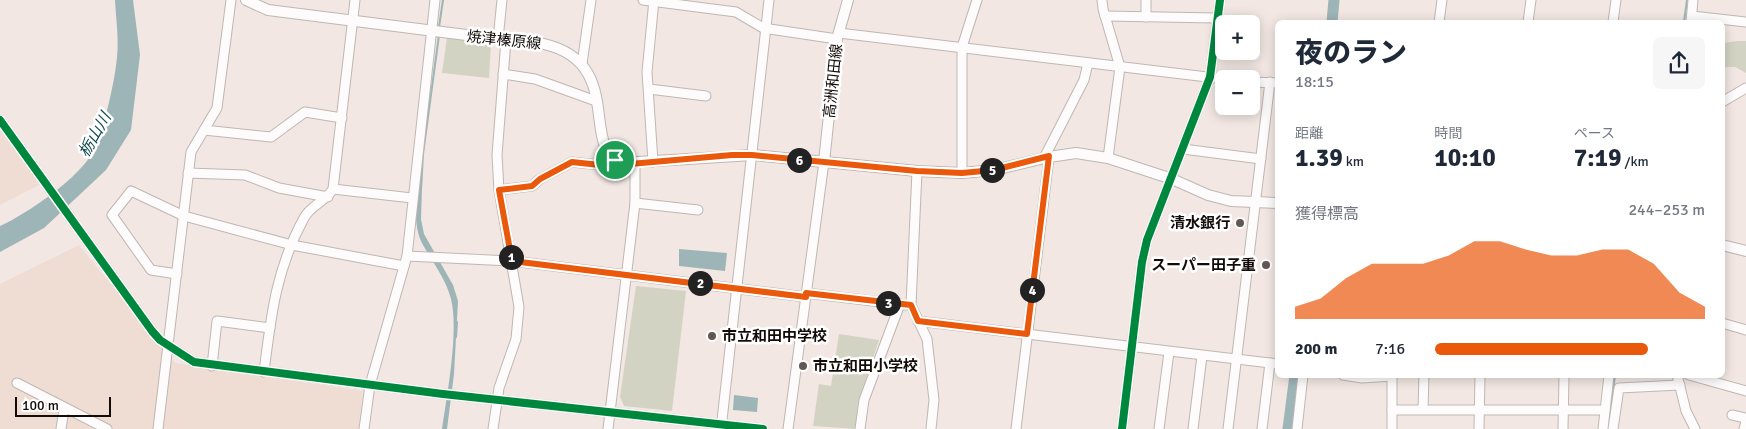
<!DOCTYPE html>
<html lang="ja">
<meta charset="utf-8">
<style>
:root{--surface:#fff;--page:#f6f6f7;--text:#1f2937;--muted:#747a83;--accent:#ea580c}
body{margin:0;font-family:Signika,"Noto Sans JP",sans-serif;background:var(--page);color:var(--text);height:100vh;display:flex;flex-direction:column;font-size:19px;white-space:nowrap}
*{box-sizing:border-box;margin:0}
p{font-size:16px;color:var(--muted)}
.icon{flex:none;width:28px;height:28px;fill:none;stroke:currentColor;stroke-width:2;stroke-linecap:round;stroke-linejoin:round}
.map{position:relative;flex:1;overflow:hidden}
.details{position:absolute;left:1275px;top:20px;width:450px;height:358px;display:flex;flex-direction:column;background:var(--surface);border-radius:8px;box-shadow:0 2px 12px #0003}
.details>*{flex:none}
.tools{position:absolute;left:1215px;top:15px;display:grid;gap:10px}
.tools a{display:grid;place-items:center;width:45px;height:45px;border-radius:8px;background:var(--surface);box-shadow:0 2px 12px #0003;font-size:25px}
.scale{position:absolute;left:15px;bottom:12px;width:96px;box-sizing:border-box;padding-left:5px;border:2px solid #120b08;border-top:0;font-size:14px;line-height:18px;white-space:nowrap;color:#120b08;-webkit-text-stroke:4px #fff;paint-order:stroke}
.pin{position:absolute;display:grid;place-items:center;width:42px;height:42px;color:#fff;margin:-21px;border:2px solid #fff;border-radius:50%;box-shadow:0 1px 5px #0007}
.km{position:absolute;width:25px;height:25px;margin:-12px;border-radius:50%;background:#222;color:#fff;font-size:14px;line-height:25px;text-align:center}
.round{display:grid;place-items:center;flex:none;width:52px;height:52px;border-radius:8px;background:var(--page)}
.headline{display:flex;align-items:center;justify-content:space-between;height:85px;padding:0 20px}
h1{font-size:28px;font-weight:800;line-height:38px}
.metrics{display:grid;grid-template-columns:repeat(3,1fr);gap:8px;height:85px;padding:5px 20px}
.metrics div{display:grid;align-content:center}
.metrics b{font-size:25px;font-weight:800}
.metrics small{font-size:14px;font-weight:400}
.metrics p{font-size:14px}
.chart{height:140px;padding:10px 20px}
.chart p{display:flex;justify-content:space-between}
.chart svg{width:100%;height:90px;margin-top:5px;fill:var(--accent);opacity:.7}
ul{padding:0 20px;list-style:none;font-size:16px}
li{display:grid;grid-template-columns:80px 60px 1fr;align-items:center;height:38px}
li i{height:12px;border-radius:6px;background:var(--accent)}
.map>svg:first-child{display:block}
.built{fill:#efdcd2}
.green{fill:#d3d3c3}
.water{fill:#9db5b7}
.lines{fill:none;stroke-linecap:round;stroke-linejoin:round}
.stream{stroke:#9db5b7;stroke-width:2}
.river{stroke:#9db5b7;stroke-width:11}
.minor-casing{stroke:#bfb7b3;stroke-width:11}
.major-casing{stroke:#bfb7b3;stroke-width:12}
.minor{stroke:#fdfbfb;stroke-width:9}
.major{stroke:#fdfbfb;stroke-width:10}
.cycleway-casing{stroke:#fff;stroke-width:11}
.cycleway{stroke:#00873e;stroke-width:8}
.route-casing{stroke:#fff;stroke-width:10}
.route{stroke:#ea580c;stroke-width:6}
.poi-dot{fill:#605854;stroke:#fff;stroke-width:2}
.labels{text-anchor:middle;dominant-baseline:central;stroke-width:5;stroke-linejoin:round;paint-order:stroke}
.street-label{font-size:15px;fill:#120b08;stroke:#fff}
.poi-label{font-size:15px;font-weight:bold;fill:#120b08;stroke:#fff;text-anchor:end}
.water-label{font-size:16px;font-style:italic;fill:#114b51;stroke:#fff}
</style>
<div class="map">
<svg width="1746" height="429" viewBox="0 0 1746 429">
<rect width="100%" height="100%" fill="#f2e7e2"/>
<g class="built">
<polygon points="0,122 43,183 0,205"/>
<polygon points="79,245 175,363 363,391 358,429 0,429 0,284"/>
</g>
<g class="green">
<polygon points="447,38 491,43 489,78 442,73"/>
<polygon points="1738,41 1746,41 1746,73 1735,67 1723,67 1723,43"/>
<polygon points="636,286 686,291 672,411 624,406 620,397"/>
<polygon points="839,334 879,340 858,403 856,429 813,426 819,384 831,386"/>
</g>
<g class="water">
<path d="M115 0H133L140 55 131 130 106 170 44 228 0 252V226C27 214 81 177 94 150 104 129 115 81 117 57 119 39 116 19 115 0Z"/>
<path d="M423 154 421 219 424 234 453 285 458 301 454 374 447 429H442C447 395 459 331 451 299 446 279 433 263 423 245 409 220 419 181 423 154Z"/>
<polygon points="679,249 727,253 725,271 679,266"/>
<polygon points="734,395 758,398 757,412 733,410"/>
</g>
<g class="lines">
<g class="stream">
<polyline points="1684,22 1687,0"/>
<polyline points="439,27 443,0"/>
<polyline points="421,189 423,154 439,35"/>
<polyline points="456,337 457,322"/>
<polyline points="1609,429 1615,375"/>
</g>
<g class="river">
<polyline points="1332,22 1334,0"/>
<polyline points="1288,429 1295,375"/>
</g>
<g class="minor-casing">
<g id="minor">
<polyline points="643,0 736,12 763,28 837,39"/>
<polyline points="1102,0 1103,9 1120,67 1108,158"/>
<polyline points="1105,16 1216,18"/>
<polyline points="1692,16 1746,22"/>
<polyline points="1146,17 1146,0"/>
<polyline points="1439,22 1442,0"/>
<polyline points="1528,22 1531,0"/>
<polyline points="1613,22 1616,0"/>
<polyline points="1691,22 1693,0"/>
<polyline points="839,33 1224,79"/>
<polyline points="498,39 502,0"/>
<polyline points="582,64 591,0"/>
<polyline points="503,74 535,79 596,101"/>
<polyline points="1251,82 1278,83"/>
<polyline points="649,89 706,96"/>
<polyline points="1722,102 1746,88"/>
<polyline points="0,120 152,331 160,340 194,362 443,394 763,429"/>
<polyline points="204,130 271,137 305,112 342,118"/>
<polyline points="1183,149 1261,159"/>
<polyline points="1044,158 1084,80 1088,63"/>
<polyline points="653,162 647,72 654,0"/>
<polyline points="917,171 911,305 927,339 934,400 931,429"/>
<polyline points="188,173 245,175 279,188 328,197"/>
<polyline points="962,173 962,47 977,0"/>
<polyline points="333,189 412,198"/>
<polyline points="499,190 532,186 540,179 572,162 609,166 615,161"/>
<polyline points="635,203 698,210"/>
<polyline points="407,256 512,261 806,297"/>
<polyline points="177,274 151,270 112,215 131,191 184,216 292,245 404,266"/>
<polyline points="806,293 906,305"/>
<polyline points="918,321 1278,364"/>
<polyline points="1722,323 1746,330"/>
<polyline points="212,366 217,321 270,328"/>
<path d="M264 372C271 316 276 269 304 218 310 206 326 201 333 189L355 0"/>
<polyline points="1343,375 1362,378 1392,376"/>
<polyline points="1677,375 1686,411 1695,429"/>
<polyline points="1689,375 1746,391"/>
<polyline points="17,383 107,429"/>
<polyline points="1423,409 1424,375"/>
<polyline points="1392,410 1605,410"/>
<polyline points="1732,415 1746,418"/>
<polyline points="61,429 64,409"/>
<polyline points="158,429 191,152 217,108 231,0"/>
<polyline points="364,429 370,385 407,256 435,0"/>
<polyline points="493,429 499,388 516,339 519,307 499,190 497,155 506,40"/>
<polyline points="608,429 635,203 635,163"/>
<polyline points="721,429 769,0"/>
<polyline points="788,429 824,162"/>
<polyline points="860,429 864,400 900,304"/>
<polyline points="1016,429 1049,157"/>
<polyline points="1122,429 1142,262 1147,240 1210,77 1220,0"/>
<polyline points="1159,429 1169,352"/>
<polyline points="1193,429 1202,356"/>
<polyline points="1228,429 1270,82"/>
<polyline points="1262,429 1270,363"/>
<polyline points="1297,429 1303,375"/>
<polyline points="1392,429 1392,375"/>
<polyline points="1479,429 1480,375"/>
<polyline points="1563,429 1564,375"/>
<polyline points="1603,429 1609,375"/>
<polyline points="1613,429 1619,388 1680,385"/>
<polyline points="1744,429 1746,421"/>
</g>
</g>
<g class="major-casing">
<g id="major">
<path d="M246 0 268 10 506 40C518 41 532 41 544 44 626 63 579 149 622 163L753 155 917 171 962 173 994 170 1049 157 1076 153 1108 158 1172 179 1208 195 1231 201 1278 203"/>
<polyline points="824,162 837,39 848,0"/>
<polyline points="1722,245 1746,251"/>
</g>
</g>
<use href="#minor" class="minor"/>
<use href="#major" class="major"/>
<g class="cycleway-casing">
<g id="cycleway">
<polyline points="0,120 152,331 160,340 194,362 443,394 763,429"/>
<polyline points="1122,429 1142,262 1147,240 1210,77 1220,0"/>
</g>
</g>
<use href="#cycleway" class="cycleway"/>
</g>
<g class="lines">
<g class="route-casing">
<polygon id="route" points="732,155 752,155 917,171 962,173 994,170 1049,156 1027,334 918,321 911,305 806,293 806,297 512,261 499,190 532,186 540,179 572,162 609,166 615,160 630,164"/>
</g>
<use href="#route" class="route"/>
</g>
<g class="poi-dot">
<circle cx="1240" cy="223" r="5"/>
<circle cx="1266" cy="265" r="5"/>
<circle cx="712" cy="336" r="5"/>
<circle cx="803" cy="366" r="5"/>
</g>
<g class="labels">
<g class="street-label">
<text transform="translate(504 40) rotate(6)">焼津榛原線</text>
<text transform="translate(833 81) rotate(-84)">高洲和田線</text>
</g>
<g class="poi-label">
<text x="1230" y="223">清水銀行</text>
<text x="1256" y="265">スーパー田子重</text>
<text x="722" y="336" text-anchor="start">市立和田中学校</text>
<text x="813" y="366" text-anchor="start">市立和田小学校</text>
</g>
<g class="water-label">
<text transform="translate(95 135) rotate(-60)">栃山川</text>
</g>
</g>
</svg>
<div class="tools">
<a>+</a>
<a>−</a>
</div>
<div class="scale">100 m</div>
<div class="pin" style="left:615px;top:160px;background:#1e9e55"><svg class="icon" aria-label="arrive" viewBox="0 0 24 24"><path d="M6 21V4h12l-3 4 3 4H6"/></svg></div>
<b class="km" style="left:511px;top:257px">1</b>
<b class="km" style="left:700px;top:283px">2</b>
<b class="km" style="left:888px;top:303px">3</b>
<b class="km" style="left:1032px;top:290px">4</b>
<b class="km" style="left:992px;top:170px">5</b>
<b class="km" style="left:799px;top:160px">6</b>
<section class="details">
<div class="headline"><div><h1>夜のラン</h1><p>18:15</p></div><a class="round"><svg class="icon" aria-label="share" viewBox="0 0 24 24"><path d="M12 15V3M7 8l5-5 5 5M5 13v7h14v-7"/></svg></a></div>
<div class="metrics">
<div><p>距離</p><b>1.39<small> km</small></b></div>
<div><p>時間</p><b>10:10</b></div>
<div><p>ペース</p><b>7:19<small> /km</small></b></div>
</div>
<div class="chart"><p><span>獲得標高</span>244–253 m</p>
<svg viewBox="0 0 160 44" preserveAspectRatio="none"><path d="M0 44V38L10 34L20 24L30 17L40 17L50 17L60 13L70 6L80 6L90 10L100 13L110 13L120 10L130 10L140 17L150 31L160 38V44z"/></svg>
</div>
<ul>
<li><b>200 m</b>7:16<i style="width:79%"></i></li>
</ul>
</section>
</div>
